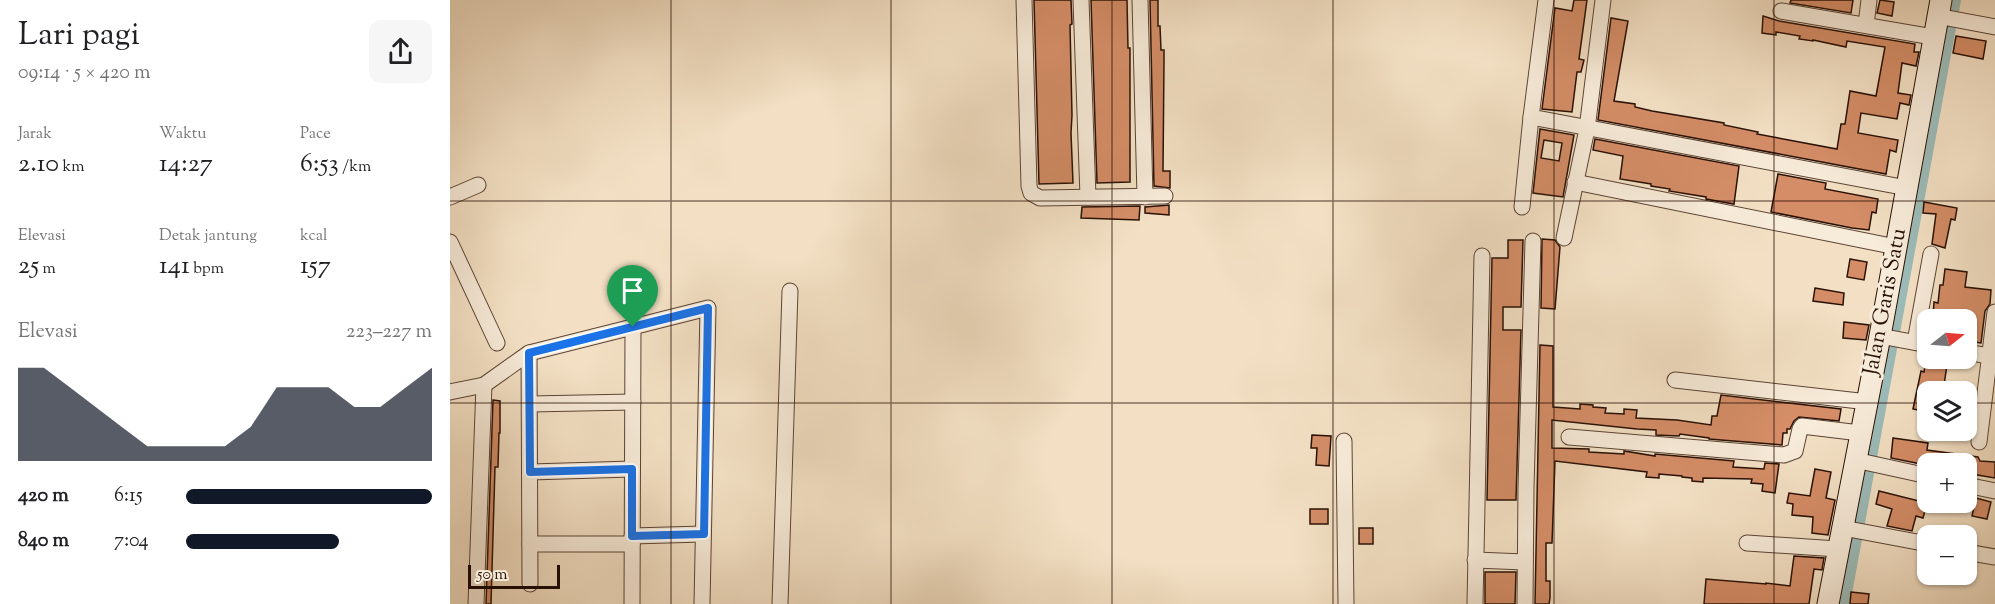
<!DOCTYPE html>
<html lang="id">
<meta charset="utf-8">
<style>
:root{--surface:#fff;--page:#f6f6f6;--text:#202124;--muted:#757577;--accent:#111827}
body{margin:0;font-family:"Sorts Mill Goudy",serif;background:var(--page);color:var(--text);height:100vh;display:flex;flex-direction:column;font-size:22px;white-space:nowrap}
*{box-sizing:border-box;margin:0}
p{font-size:20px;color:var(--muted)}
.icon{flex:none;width:33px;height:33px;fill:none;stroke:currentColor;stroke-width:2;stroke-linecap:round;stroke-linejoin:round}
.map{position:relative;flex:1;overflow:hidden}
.drawer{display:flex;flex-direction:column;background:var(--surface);width:450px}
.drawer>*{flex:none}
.needle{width:39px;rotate:73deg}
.fabs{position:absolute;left:1467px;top:309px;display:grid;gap:12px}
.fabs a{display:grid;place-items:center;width:60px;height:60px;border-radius:12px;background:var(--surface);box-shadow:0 2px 4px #0004;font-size:30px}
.scale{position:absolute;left:18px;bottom:15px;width:92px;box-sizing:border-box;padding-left:6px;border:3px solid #291005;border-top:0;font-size:16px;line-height:21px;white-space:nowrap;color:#291005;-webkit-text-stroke:4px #f7ebd9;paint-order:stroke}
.pin{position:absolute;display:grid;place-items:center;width:51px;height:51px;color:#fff;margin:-62px -26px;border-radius:50% 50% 50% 0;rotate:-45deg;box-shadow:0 0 6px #0007}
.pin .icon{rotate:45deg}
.round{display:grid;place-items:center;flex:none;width:63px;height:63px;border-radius:12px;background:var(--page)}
.summary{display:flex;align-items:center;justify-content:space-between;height:102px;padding:0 18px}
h1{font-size:33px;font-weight:600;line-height:45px}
.metrics{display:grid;grid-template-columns:repeat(3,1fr);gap:9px;height:102px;padding:6px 18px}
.metrics div{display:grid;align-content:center}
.metrics b{font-size:26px;font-weight:600}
.metrics small{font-size:16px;font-weight:400}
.metrics p{font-size:16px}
.chart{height:168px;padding:12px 18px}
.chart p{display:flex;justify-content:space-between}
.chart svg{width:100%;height:108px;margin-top:6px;fill:var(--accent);opacity:.7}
ul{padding:0 18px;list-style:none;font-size:20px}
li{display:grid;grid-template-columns:96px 72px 1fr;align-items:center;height:45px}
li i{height:15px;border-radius:8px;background:var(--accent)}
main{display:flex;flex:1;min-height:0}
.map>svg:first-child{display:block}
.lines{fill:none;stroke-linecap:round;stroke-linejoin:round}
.canal{stroke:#9cbcb9;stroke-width:14}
.building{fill:#d48d67;stroke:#291005;stroke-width:1.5;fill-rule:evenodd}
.street-casing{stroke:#5c4435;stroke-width:17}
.secondary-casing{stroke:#291005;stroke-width:23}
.street{stroke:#f7ebd9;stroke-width:15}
.secondary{stroke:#f7ebd9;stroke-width:21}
.route-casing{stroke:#fff;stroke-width:12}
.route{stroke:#1a73e8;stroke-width:8}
.grid{fill:none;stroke:#291005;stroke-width:1.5;stroke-opacity:0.55}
.labels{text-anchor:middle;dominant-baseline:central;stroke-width:6;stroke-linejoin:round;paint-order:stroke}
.street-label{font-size:22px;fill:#291005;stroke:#f7ebd9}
</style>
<main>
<section class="drawer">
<div class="summary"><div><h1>Lari pagi</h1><p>09:14 · 5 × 420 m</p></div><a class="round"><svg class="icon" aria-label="share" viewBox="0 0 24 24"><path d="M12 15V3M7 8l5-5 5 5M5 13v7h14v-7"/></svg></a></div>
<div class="metrics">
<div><p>Jarak</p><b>2.10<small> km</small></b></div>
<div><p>Waktu</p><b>14:27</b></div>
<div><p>Pace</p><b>6:53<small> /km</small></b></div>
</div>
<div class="metrics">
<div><p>Elevasi</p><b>25<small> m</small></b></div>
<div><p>Detak jantung</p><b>141<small> bpm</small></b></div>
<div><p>kcal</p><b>157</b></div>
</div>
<div class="chart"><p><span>Elevasi</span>223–227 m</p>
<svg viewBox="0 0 160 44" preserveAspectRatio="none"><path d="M0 44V6L10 6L20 14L30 22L40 30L50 38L60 38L70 38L80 38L90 30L100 14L110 14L120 14L130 22L140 22L150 14L160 6V44z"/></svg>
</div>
<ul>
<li><b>420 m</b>6:15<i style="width:100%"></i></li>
<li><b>840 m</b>7:04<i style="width:62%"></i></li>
</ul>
</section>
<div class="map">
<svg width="1545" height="604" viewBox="0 0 1545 604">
<rect width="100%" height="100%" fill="#f3e0c4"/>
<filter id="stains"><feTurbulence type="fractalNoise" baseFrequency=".00333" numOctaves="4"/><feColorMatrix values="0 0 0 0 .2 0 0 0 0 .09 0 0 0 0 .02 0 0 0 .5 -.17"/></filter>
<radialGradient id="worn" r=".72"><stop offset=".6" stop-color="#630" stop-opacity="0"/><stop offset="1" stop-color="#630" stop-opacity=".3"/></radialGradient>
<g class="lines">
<polyline class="canal" points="1393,604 1504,0"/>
</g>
<g class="building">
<polygon points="584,0 621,0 622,24 620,25 622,115 621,133 623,183 589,184"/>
<polygon points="641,0 677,0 678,48 680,48 680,182 647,183"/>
<polygon points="700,0 708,0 708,26 710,26 711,50 714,50 714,60 713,171 720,171 720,188 704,186"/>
<polygon points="1124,0 1137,0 1129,59 1134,60 1131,72 1127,72 1122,112 1092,109 1105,8 1122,11"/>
<polygon points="1341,0 1403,0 1401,13 1340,3"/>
<polygon points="1430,0 1444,2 1442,16 1427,13"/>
<polygon points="1313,16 1329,21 1465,44 1464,52 1469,52 1466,66 1452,63 1448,93 1461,95 1459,105 1450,103 1447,119 1411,113 1408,133 1448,140 1446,152 1440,150 1436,174 1148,120 1161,18 1178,21 1164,101 1185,104 1185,107 1202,111 1274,123 1274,125 1308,132 1307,134 1387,149 1391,124 1395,124 1400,91 1426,96 1435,47 1397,41 1396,47 1363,40 1363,41 1349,39 1350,36 1326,32 1326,35 1312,33"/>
<polygon points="1506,36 1536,41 1533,59 1503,53"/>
<path d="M1090 129 1124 135 1113 197 1083 193ZM1094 140 1112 143 1109 161 1091 158Z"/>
<polygon points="1145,139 1289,166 1284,204 1256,199 1256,197 1219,191 1220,189 1201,186 1201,184 1170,179 1173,156 1143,150"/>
<polygon points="1328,174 1376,183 1375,189 1428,199 1426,213 1422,212 1419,230 1402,228 1321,212"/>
<polygon points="1474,202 1507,208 1505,220 1501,219 1495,248 1482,244 1486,214 1473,213"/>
<polygon points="719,205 719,215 695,213 695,207"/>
<polygon points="690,206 689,220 631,218 632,207"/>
<polygon points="1092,239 1105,240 1110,247 1105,309 1091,308"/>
<polygon points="1058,240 1073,240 1071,307 1053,307 1053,330 1071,330 1066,500 1037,500 1042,258 1058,258"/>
<polygon points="1400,259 1417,262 1414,280 1397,277"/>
<polygon points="1495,269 1517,272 1515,287 1541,290 1540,304 1535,311 1531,343 1516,341 1516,320 1483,316 1484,302 1488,303 1490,285 1493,285"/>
<polygon points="1365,288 1394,293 1393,305 1363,301"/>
<polygon points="1394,322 1419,325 1416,340 1393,338"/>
<polygon points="1090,345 1103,346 1103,407 1130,409 1130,404 1143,405 1143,407 1156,408 1155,413 1174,414 1174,409 1187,410 1186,418 1227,420 1261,425 1262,416 1267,416 1271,395 1391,409 1389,421 1349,417 1344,421 1340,429 1337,429 1337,433 1333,433 1332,445 1259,439 1259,438 1230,434 1229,436 1206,435 1206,430 1187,429 1102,420 1102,448 1139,449 1139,452 1174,454 1174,451 1205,456 1205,454 1284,461 1283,467 1314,469 1315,463 1329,464 1325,493 1312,491 1313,484 1301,483 1302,479 1253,478 1253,482 1242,481 1242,478 1232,477 1232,476 1209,474 1209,478 1196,477 1197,472 1105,461 1102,543 1096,543 1096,581 1100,581 1100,598 1099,604 1085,604"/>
<polygon points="1476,358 1498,358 1493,392 1478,392 1478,412 1463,409 1471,371 1474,372"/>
<polygon points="43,400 50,401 50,433 49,433 48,467 45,467 41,604 36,604"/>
<polygon points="862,435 881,436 879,466 866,465 867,448 861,448"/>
<polygon points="1443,438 1478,443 1477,450 1528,457 1530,461 1545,462 1545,478 1516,473 1516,464 1476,464 1476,465 1441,458"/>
<polygon points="1365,469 1381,472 1376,498 1385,500 1378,535 1362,533 1363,517 1342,515 1343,504 1337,503 1339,493 1360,496"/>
<polygon points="1429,491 1477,503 1473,518 1466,516 1462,531 1437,526 1442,509 1426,504"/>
<polygon points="1526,498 1541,502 1537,519 1522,516"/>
<rect x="860" y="509" width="18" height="15"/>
<rect x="909" y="528" width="14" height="16"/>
<polygon points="1344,556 1374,558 1372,570 1364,569 1359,604 1254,604 1256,579 1316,584 1316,583 1340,586"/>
<polygon points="1035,572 1066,572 1065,604 1035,604"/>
<polygon points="1401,592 1419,594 1418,604 1400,604"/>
</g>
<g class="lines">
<g class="street-casing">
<g id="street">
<polyline points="574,0 579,186 581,193 590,198 715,196"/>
<polyline points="631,0 638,197"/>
<polyline points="690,0 695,197"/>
<polyline points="1096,0 1081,117 1457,188"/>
<polyline points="1331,11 1483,37"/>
<polyline points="1487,16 1545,27"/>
<polyline points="1416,25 1419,0"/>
<polyline points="1125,182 1446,247"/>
<polyline points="0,197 28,185"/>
<polyline points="1072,207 1081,117"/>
<polyline points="1114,238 1137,129 1153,0"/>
<polyline points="0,242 47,343"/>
<polyline points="1430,336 1478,345"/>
<polyline points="1465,342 1481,254"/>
<polyline points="1516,352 1545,357"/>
<polyline points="79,353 258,308 252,604"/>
<polyline points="1225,380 1418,402"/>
<polyline points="0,392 34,385 79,353 80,584"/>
<polyline points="80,404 183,402"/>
<polyline points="1119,437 1334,455 1345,451 1350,429 1352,426 1410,433"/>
<polyline points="894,441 896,604"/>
<polyline points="1529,442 1545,312"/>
<polyline points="1405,460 1478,476"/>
<polyline points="80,472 182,469"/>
<polyline points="1516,485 1545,491"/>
<polyline points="1393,528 1478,544"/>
<polyline points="182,536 253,534"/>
<polyline points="1297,543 1388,549"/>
<polyline points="80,544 182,544"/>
<polyline points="1516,552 1545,557"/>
<polyline points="1025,560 1075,562"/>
<polyline points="26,604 34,385"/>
<polyline points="182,604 183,327"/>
<polyline points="330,604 340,291"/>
<polyline points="1025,604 1032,256"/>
<polyline points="1075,604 1076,487 1083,241"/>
</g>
</g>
<g class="secondary-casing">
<polyline id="secondary" points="1378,604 1430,336 1491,0"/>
</g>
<use href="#street" class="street"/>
<use href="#secondary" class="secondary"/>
</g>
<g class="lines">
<g class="route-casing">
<polygon id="route" points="258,308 254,534 182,536 182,469 80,472 79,353"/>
</g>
<use href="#route" class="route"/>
</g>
<path class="grid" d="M221 0V604M441 0V604M662 0V604M883 0V604M1104 0V604M1324 0V604M0 201H1545M0 403H1478M1516 403H1545"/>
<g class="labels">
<g class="street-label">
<text transform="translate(1436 302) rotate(-79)">Jalan Garis Satu</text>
</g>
</g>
<rect width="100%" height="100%" filter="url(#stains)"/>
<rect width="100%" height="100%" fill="url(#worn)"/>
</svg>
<div class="fabs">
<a><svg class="needle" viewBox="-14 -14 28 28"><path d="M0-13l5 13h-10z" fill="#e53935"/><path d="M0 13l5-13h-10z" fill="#757577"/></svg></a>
<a><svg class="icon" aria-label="layers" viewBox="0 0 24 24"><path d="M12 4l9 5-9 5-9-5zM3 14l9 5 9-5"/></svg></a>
<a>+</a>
<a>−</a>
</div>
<div class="scale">50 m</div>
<div class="pin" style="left:183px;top:327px;background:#1e9e55"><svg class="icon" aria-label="arrive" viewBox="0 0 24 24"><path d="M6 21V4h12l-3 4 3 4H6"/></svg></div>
</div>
</main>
